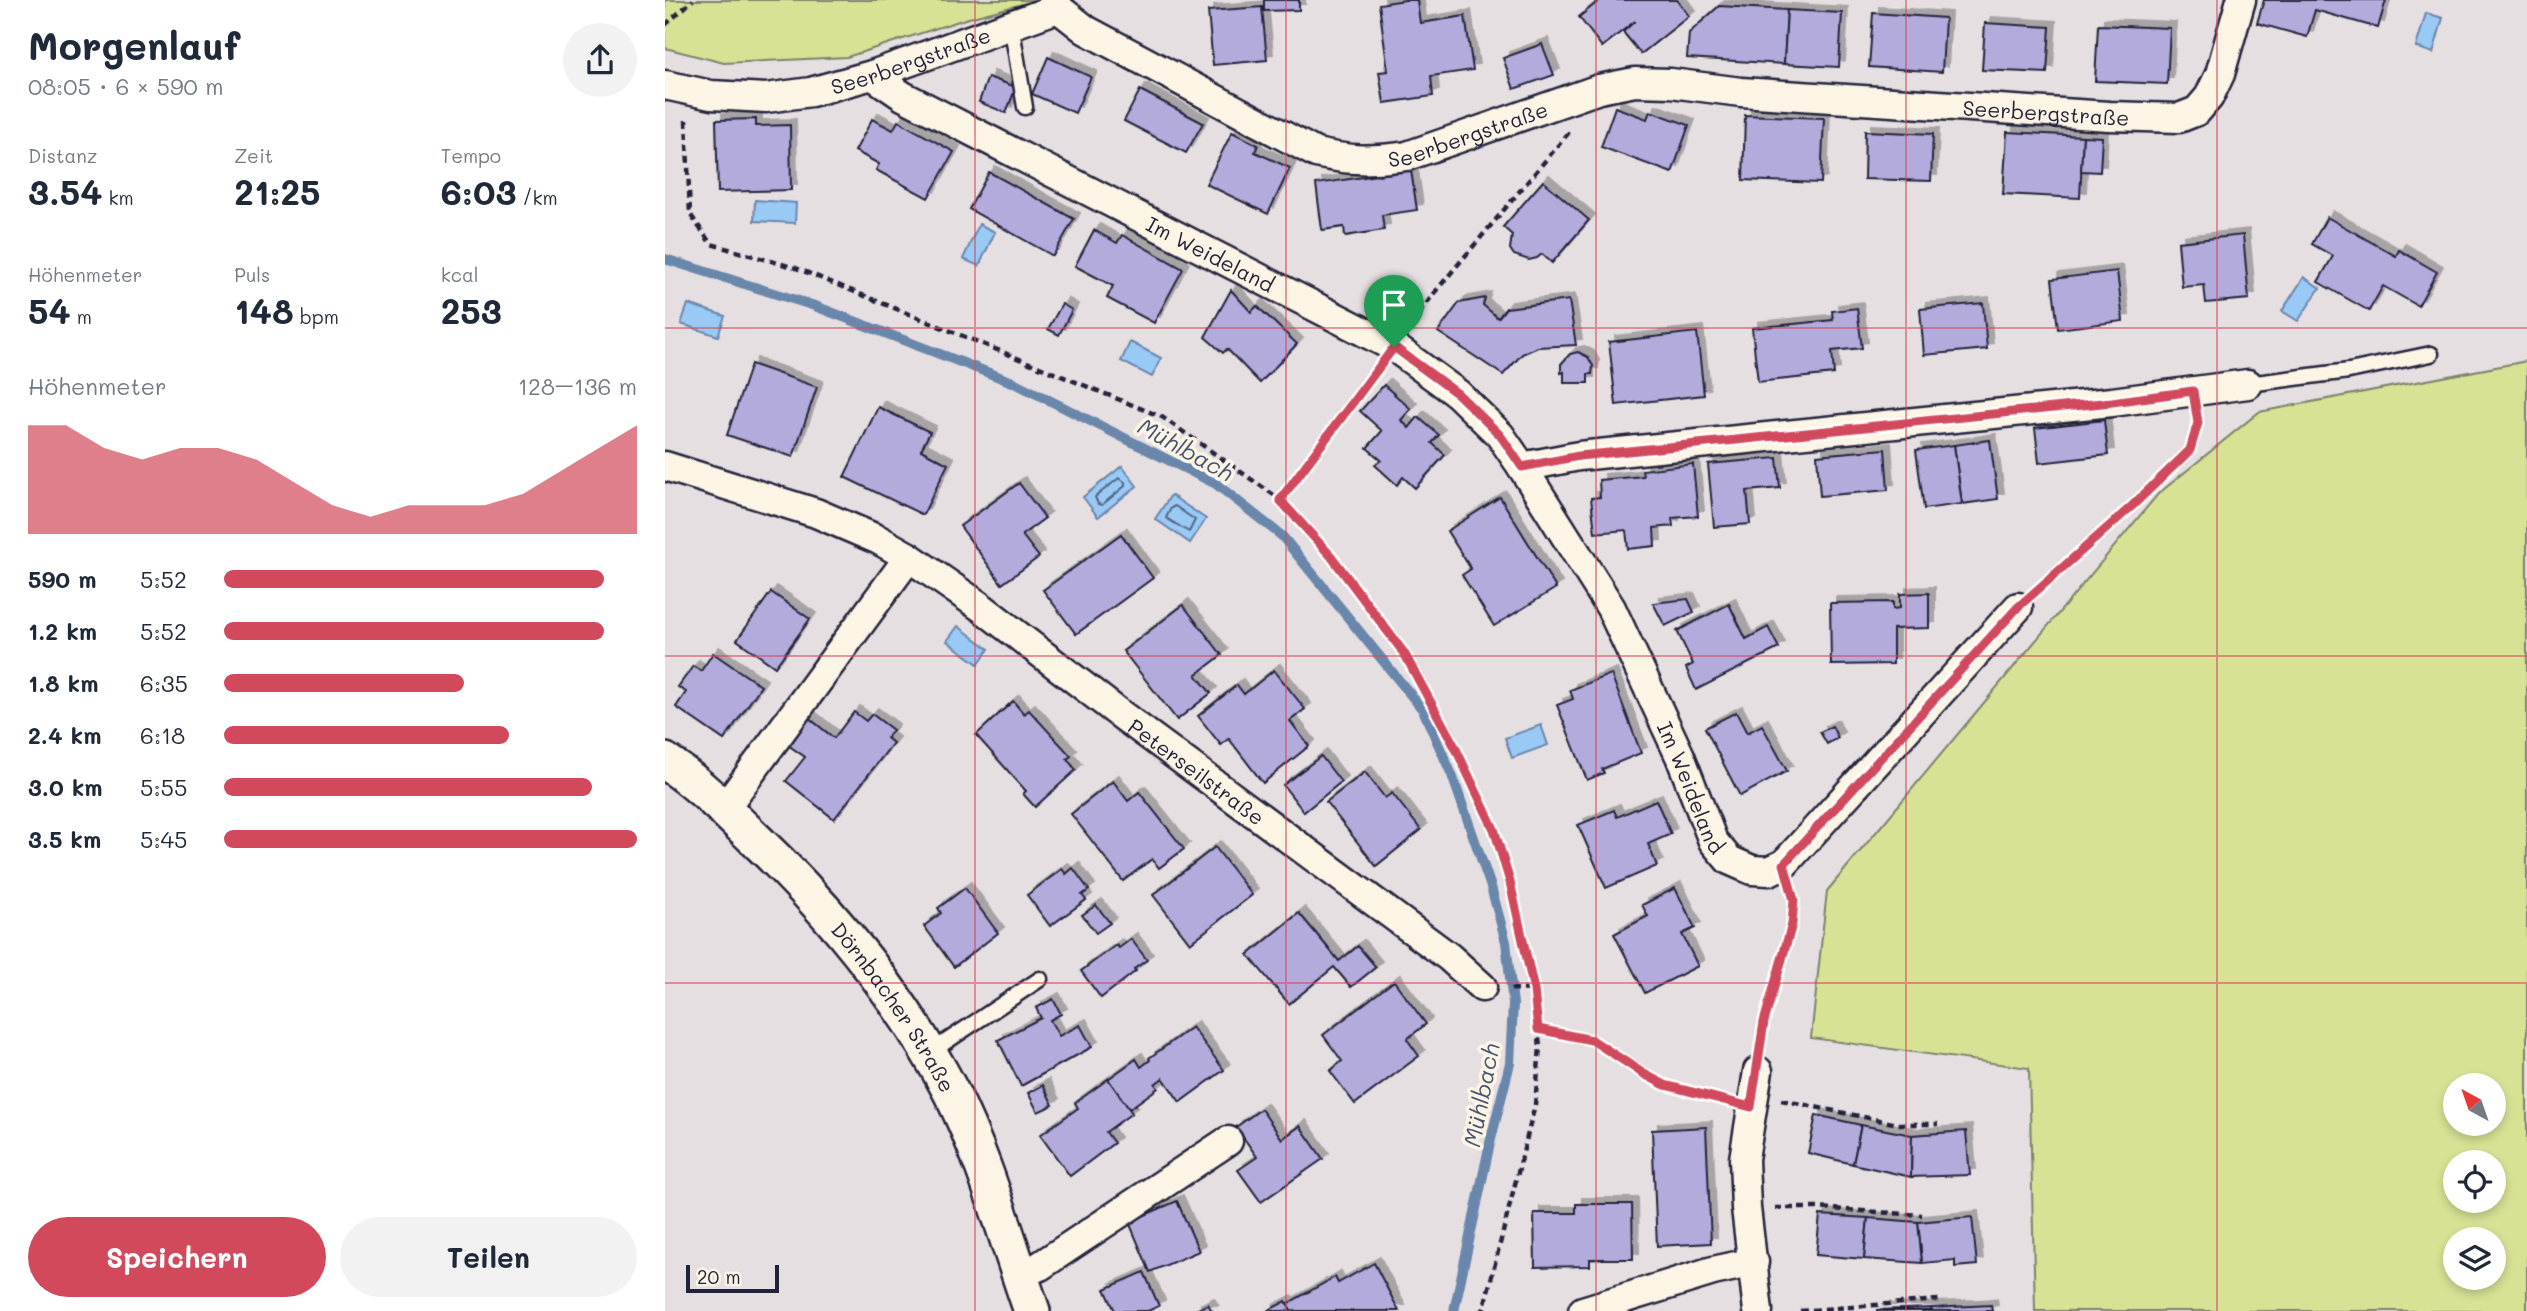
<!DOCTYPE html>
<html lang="de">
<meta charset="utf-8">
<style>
:root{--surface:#fff;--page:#f2f2f3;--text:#1f2937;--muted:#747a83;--accent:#d1495b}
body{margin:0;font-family:Mali,sans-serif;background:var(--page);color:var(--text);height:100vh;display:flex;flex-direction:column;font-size:26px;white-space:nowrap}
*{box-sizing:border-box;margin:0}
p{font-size:23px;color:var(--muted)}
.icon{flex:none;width:38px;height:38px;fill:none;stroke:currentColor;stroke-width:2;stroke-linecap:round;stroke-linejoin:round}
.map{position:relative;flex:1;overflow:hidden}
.drawer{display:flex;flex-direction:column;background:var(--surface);width:665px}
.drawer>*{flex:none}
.needle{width:46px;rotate:320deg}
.tools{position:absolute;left:1778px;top:1073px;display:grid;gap:14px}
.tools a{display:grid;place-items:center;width:63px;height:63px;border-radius:50%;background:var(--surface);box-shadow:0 4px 10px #0003;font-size:35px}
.scale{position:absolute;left:21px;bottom:18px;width:93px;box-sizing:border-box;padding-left:7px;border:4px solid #22223b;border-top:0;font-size:19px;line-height:24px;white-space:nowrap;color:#22223b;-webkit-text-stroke:5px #fcf5e5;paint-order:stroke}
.pin{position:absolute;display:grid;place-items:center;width:60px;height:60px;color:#fff;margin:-72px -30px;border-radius:50% 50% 50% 0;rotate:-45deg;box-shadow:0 0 7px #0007}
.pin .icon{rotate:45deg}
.round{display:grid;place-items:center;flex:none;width:74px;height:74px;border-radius:37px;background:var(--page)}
.overview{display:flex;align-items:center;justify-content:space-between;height:119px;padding:0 28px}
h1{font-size:38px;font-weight:800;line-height:52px}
.figures{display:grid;grid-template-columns:repeat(3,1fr);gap:10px;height:119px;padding:7px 28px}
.figures div{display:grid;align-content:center}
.figures b{font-size:35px;font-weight:800}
.figures small{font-size:19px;font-weight:400}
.figures p{font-size:19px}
.chart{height:196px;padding:14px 28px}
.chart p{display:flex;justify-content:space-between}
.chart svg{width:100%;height:126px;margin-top:7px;fill:var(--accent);opacity:.7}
.button{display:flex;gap:14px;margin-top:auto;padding:14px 28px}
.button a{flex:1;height:80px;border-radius:42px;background:var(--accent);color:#fff;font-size:28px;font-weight:800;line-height:80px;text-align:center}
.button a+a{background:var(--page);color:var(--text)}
ul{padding:0 28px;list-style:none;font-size:23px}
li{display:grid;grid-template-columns:112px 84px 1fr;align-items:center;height:52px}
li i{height:18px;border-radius:9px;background:var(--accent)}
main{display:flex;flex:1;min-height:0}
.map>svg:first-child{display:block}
.green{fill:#d7e295;stroke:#7c8268;stroke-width:2;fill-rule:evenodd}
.water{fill:#99c9f5;stroke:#6986ab;stroke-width:2}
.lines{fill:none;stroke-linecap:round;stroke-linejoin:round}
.shore{stroke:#526585;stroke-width:2}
.stream{stroke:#6986ab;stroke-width:10}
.building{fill:#b2abdc;stroke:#22223b;stroke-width:2;filter:url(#shadow)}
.service-casing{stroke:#22223b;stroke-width:19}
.minor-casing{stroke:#22223b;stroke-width:33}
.tertiary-casing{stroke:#22223b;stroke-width:40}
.path{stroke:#22223b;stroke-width:4.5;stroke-dasharray:7 5;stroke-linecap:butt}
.service{stroke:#fcf5e5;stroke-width:14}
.minor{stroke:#fcf5e5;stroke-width:28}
.tertiary{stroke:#fcf5e5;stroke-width:35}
.route-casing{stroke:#fff;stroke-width:14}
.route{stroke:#d1495b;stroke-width:9}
.grid{fill:none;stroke:#d1495b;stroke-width:2;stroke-opacity:0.55}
.labels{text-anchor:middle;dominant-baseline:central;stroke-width:7;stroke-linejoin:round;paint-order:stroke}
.street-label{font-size:21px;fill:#22223b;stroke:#fcf5e5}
.water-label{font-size:23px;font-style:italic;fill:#465473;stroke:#fcf5e5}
</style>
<main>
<section class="drawer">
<div class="overview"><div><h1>Morgenlauf</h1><p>08:05 · 6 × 590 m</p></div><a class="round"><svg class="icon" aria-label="share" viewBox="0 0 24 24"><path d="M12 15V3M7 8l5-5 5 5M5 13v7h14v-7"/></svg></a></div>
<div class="figures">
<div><p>Distanz</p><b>3.54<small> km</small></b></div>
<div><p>Zeit</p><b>21:25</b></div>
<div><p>Tempo</p><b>6:03<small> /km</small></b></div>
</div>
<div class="figures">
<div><p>Höhenmeter</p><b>54<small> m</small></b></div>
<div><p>Puls</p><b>148<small> bpm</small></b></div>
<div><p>kcal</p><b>253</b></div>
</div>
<div class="chart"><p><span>Höhenmeter</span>128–136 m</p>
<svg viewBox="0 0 160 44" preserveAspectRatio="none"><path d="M0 44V6L10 6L20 14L30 18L40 14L50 14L60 18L70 26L80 34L90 38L100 34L110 34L120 34L130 30L140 22L150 14L160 6V44z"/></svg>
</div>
<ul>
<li><b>590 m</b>5:52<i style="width:92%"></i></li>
<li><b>1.2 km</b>5:52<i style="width:92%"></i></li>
<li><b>1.8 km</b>6:35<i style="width:58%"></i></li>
<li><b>2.4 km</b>6:18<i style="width:69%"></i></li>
<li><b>3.0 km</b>5:55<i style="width:89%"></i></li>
<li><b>3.5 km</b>5:45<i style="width:100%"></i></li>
</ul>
<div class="button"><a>Speichern</a><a>Teilen</a></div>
</section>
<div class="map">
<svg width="1862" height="1311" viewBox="0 0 1862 1311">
<defs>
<filter id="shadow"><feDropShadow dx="6" dy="-6" stdDeviation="0" flood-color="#0004"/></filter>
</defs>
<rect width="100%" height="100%" fill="#e6dfe2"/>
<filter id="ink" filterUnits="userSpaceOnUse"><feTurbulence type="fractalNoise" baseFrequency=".0143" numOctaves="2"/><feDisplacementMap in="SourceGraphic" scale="14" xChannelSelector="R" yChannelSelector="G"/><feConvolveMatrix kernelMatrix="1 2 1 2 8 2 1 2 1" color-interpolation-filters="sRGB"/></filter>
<g filter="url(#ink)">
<g class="green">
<polygon points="0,0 373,0 300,19 182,57 59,63 0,48"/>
<path d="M1862 361V1311H1370L1364 1068 1146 1038 1162 891 1493 494 1594 412ZM1790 1085H1829V1124H1790ZM1790 1162H1829V1200H1790ZM1790 1239H1829V1278H1790Z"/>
</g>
<g class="water">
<polygon points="1761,13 1778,18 1768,53 1751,47"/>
<polygon points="90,200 131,203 130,223 89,221"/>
<polygon points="314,224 330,232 314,266 298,259"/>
<polygon points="1639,277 1655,288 1633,321 1617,311"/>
<polygon points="23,304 60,316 53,336 16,324"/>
<polygon points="465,342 496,358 487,377 456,361"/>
<polygon points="457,466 472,486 433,517 418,497"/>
<polygon points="506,495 541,519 525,543 490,519"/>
<polygon points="293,626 324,649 313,664 282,641"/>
<polygon points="876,725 883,745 847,758 840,738"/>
</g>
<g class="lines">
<g class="shore">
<polygon points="454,478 460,482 460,486 437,505 433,504 430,497"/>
<polygon points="510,506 530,520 524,532 501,518 506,508"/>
</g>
<polyline class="stream" points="0,259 150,306 350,383 551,484 617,536 758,710 787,775 826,887 841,942 848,1004 845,1063 825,1143 789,1311"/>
</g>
<g class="building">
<polygon points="599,0 634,0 634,10 599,11"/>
<polygon points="740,0 752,0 755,23 800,16 808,70 766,76 768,96 719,103 714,72 723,71 714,4"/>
<polygon points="935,0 1012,0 1024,16 976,54 958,32 970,21 937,47 914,17"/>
<polygon points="1599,0 1721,0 1713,28 1650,10 1642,37 1592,23"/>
<polygon points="1054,6 1122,10 1119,64 1022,58 1024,33"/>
<polygon points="597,7 602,60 548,65 543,11"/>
<polygon points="1122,10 1177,13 1174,67 1119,64"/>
<polygon points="1208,13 1280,18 1277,72 1204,67"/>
<polygon points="1320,23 1385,27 1382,73 1317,70"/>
<polygon points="1433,25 1505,28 1502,84 1430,81"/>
<polygon points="877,44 889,75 849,89 838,58"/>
<polygon points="383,57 426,77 410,113 367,94"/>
<polygon points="323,77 351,87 341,113 314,102"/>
<polygon points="475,90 538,123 521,153 459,121"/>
<polygon points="950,107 982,119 985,111 1024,125 1007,173 936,147"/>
<polygon points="1080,115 1159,118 1156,183 1078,180"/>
<polygon points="91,119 91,126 125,125 126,190 53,192 51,120"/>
<polygon points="207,119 228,130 233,121 289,152 263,198 211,170 214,164 190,151"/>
<polygon points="1200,131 1268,134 1266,181 1199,179"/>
<polygon points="567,132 593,145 590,152 625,168 603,214 541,184"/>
<polygon points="1342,132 1418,136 1415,198 1338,194"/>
<polygon points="1418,136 1437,137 1435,172 1416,171"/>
<polygon points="746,170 752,210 717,215 719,230 680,236 679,227 657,230 651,184"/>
<polygon points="324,172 409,219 388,256 304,209"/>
<polygon points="878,181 924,220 887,263 877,254 872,258 864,260 849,255 845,249 847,235 838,227"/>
<polygon points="1662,217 1731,256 1734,250 1772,272 1753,306 1718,286 1704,311 1653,282 1668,256 1647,244"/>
<polygon points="429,230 452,243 457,235 518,269 489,323 442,298 448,286 410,266"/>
<polygon points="1578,235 1584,299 1541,303 1539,285 1517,287 1513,242"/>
<polygon points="1452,271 1458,321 1393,329 1387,279"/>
<polygon points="566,290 586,312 592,306 632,344 595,383 562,349 558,353 540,337"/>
<polygon points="820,298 818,305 833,318 841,308 904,300 911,345 873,347 857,354 838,375 773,332 794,303"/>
<polygon points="1318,303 1322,349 1259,355 1255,309"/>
<polygon points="397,304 407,310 394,335 383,329"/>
<polygon points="1192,308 1197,348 1167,351 1169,374 1093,382 1087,328 1168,320 1167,311"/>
<polygon points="1032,332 1039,395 951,405 944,342"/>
<polygon points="913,352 923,357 928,366 927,374 923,374 923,383 899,383 899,372 896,373 896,364 905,354"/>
<polygon points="86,364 152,387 128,457 62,435"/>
<polygon points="719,385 746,409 736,420 744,428 753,417 774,435 767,443 780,455 750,488 738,477 732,485 710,465 716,460 702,448 717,431 695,411"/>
<polygon points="213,407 265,432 256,450 283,464 258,515 179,477"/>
<polygon points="1439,420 1443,455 1374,463 1370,428"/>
<polygon points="1325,440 1333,499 1297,504 1289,445"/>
<polygon points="1289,445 1297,504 1259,509 1251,450"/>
<polygon points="1220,449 1223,490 1155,496 1152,455"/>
<polygon points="1112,458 1115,488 1082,491 1085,524 1049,527 1043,464"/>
<polygon points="1028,464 1033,516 1007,518 1008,526 989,528 990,546 963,549 961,530 930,533 926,498 935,497 934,480 978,476 977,470"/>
<polygon points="354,483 380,518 357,535 374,557 337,584 295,526"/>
<polygon points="835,497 891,588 829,626 797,575 806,569 782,531"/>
<polygon points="456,534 488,578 411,634 378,590"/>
<polygon points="106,592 145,619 110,667 72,640"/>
<polygon points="1264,593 1264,628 1228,629 1228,664 1166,665 1165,603 1228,602 1228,609 1235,608 1235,594"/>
<polygon points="1023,599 1029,612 1000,626 988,603"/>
<polygon points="1064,604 1081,639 1103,627 1114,648 1031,690 1021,668 1028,664 1012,631"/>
<polygon points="518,605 557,655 531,675 546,693 512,720 458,651"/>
<polygon points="48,653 96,686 59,740 11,707 21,692 13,687 28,666 36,671"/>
<polygon points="609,670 640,709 625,721 644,746 598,783 564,739 556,745 533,716 572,685 579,694"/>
<polygon points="946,674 976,753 937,769 939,773 922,780 892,705 908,699 905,690"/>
<polygon points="348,701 359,714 364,710 406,756 402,759 411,770 370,807 358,794 361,791 311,735"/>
<polygon points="189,712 201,721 207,714 228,730 222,738 228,743 169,819 121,781 140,757 123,745 144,718 169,738"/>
<polygon points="1071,712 1082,733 1097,725 1122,771 1075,796 1040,728"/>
<polygon points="1167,726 1173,738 1162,744 1155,732"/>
<polygon points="656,756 676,782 639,812 618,785"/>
<polygon points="700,772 720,798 727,793 756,830 711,866 661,802"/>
<polygon points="448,781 463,801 474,792 519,849 494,868 487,859 458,881 406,814"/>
<polygon points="991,800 1006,834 983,844 992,866 941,888 913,825 949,810 952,817"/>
<polygon points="550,847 587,895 525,943 488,895"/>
<polygon points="408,868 424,890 417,895 421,900 385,926 362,895 397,869 401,874"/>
<polygon points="300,888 333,933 289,967 259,926 276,913 273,908"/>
<polygon points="1010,888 1030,928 1017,934 1033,966 980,993 949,934 983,916 977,905"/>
<polygon points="431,905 445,923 431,933 417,915"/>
<polygon points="634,913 674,961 693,946 711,967 686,987 669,967 624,1004 583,955"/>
<polygon points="466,939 482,960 469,969 471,971 436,998 416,971 451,945 454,948"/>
<polygon points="729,981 761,1024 742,1039 754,1056 690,1104 665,1071 677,1061 658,1035"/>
<polygon points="388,999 396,1014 385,1020 394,1036 415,1025 427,1047 356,1086 333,1040 376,1018 371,1008"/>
<polygon points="527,1027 559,1070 515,1102 498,1078 490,1084 493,1088 464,1109 443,1079 471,1059 476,1067 485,1060 484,1058"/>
<polygon points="443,1079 467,1113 441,1132 449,1143 405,1176 375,1135 413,1108 410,1103"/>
<polygon points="378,1085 388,1105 373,1112 363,1093"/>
<polygon points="596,1109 617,1139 635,1126 658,1159 596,1202 573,1170 592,1157 571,1127"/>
<polygon points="1151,1115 1196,1125 1188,1164 1143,1153"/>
<polygon points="1196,1125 1247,1135 1246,1177 1188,1164"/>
<polygon points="1041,1127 1046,1243 992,1246 987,1130"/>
<polygon points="1301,1131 1305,1175 1246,1177 1247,1135"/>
<polygon points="512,1201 534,1251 485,1272 464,1222"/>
<polygon points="911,1204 967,1204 968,1259 925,1259 925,1266 870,1267 869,1213 911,1213"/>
<polygon points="1155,1215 1203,1218 1199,1259 1151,1255"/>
<polygon points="1307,1217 1312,1265 1290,1267 1290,1260 1257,1263 1253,1222"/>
<polygon points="1203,1218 1253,1222 1257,1263 1199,1259"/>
<polygon points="709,1263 734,1311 626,1311 622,1304 670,1277 673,1283"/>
<polygon points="479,1272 494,1306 483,1311 450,1311 440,1289"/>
<polygon points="621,1301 626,1311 602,1311"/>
<polygon points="543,1304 547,1311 529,1311"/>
<polygon points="1326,1305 1327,1311 1266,1311 1266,1308"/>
<polygon points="1266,1308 1266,1311 1212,1311 1212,1310"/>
</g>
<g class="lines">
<g class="service-casing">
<g id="service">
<polyline points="346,24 360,107"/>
<polyline points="1583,384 1684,371 1766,354"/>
<polyline points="264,1053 375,979"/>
</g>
</g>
<g class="minor-casing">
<g id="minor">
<path id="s1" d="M207 75 238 96 729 347 793 394 835 435 857 467 946 608 1015 756 1048 841 1064 860 1087 870 1104 871 1119 864 1353 607"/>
<path id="s2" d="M0 85 46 95 101 98 146 92 207 75 393 8 421 30 651 153C686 161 706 161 742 156L934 89 970 82 1006 83 1076 92 1197 100 1444 116 1514 118 1532 111 1544 97 1555 74 1576 0"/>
<path id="s3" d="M0 466 151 513 214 540 244 557 316 607 451 711 784 957 817 987"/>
<polyline points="857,467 914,456 1447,402 1583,384"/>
<polyline points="59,809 244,557"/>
<polyline points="1093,1071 1079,1159 1081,1208 1093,1311"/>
<polyline points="354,1275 375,1266 563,1141"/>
<polyline points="918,1311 1048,1271 1089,1262"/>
</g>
</g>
<g class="tertiary-casing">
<g id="tertiary">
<path id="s4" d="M0 761C32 782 61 811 88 837 167 912 236 996 286 1092 321 1161 341 1238 367 1311"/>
</g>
</g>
<g class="path">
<polyline points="0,25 28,0"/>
<polyline points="21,120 25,214 46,244 131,268 497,417 616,500 666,556 739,653 790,747 829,829 845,882 869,990 875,1047 870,1105 818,1311"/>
<polyline points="747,323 770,292 906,130"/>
<polyline points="616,500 713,370"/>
<polyline points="1374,588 1467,506 1525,450 1533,420"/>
<polyline points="846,989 868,990"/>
<polyline points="873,1029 927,1040 979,1074 1000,1085 1059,1100"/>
<path d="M1097 1042C1102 1000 1136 928 1126 891"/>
<polyline points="1116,1100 1233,1124 1273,1124"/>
<polyline points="1110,1208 1152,1208 1257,1215"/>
<polyline points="1135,1311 1274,1300"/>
</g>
<use href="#service" class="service"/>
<use href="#minor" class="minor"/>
<use href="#tertiary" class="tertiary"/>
</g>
</g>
<g class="lines" filter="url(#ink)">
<g class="route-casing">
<polygon id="route" points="729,347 793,394 835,435 857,467 914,456 1447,402 1528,391 1533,423 1525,450 1467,506 1353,607 1119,864 1129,900 1127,924 1099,1022 1086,1107 1000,1085 979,1074 927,1040 873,1029 869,990 845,882 829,829 790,747 739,653 666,556 615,500"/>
</g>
<use href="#route" class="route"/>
</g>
<path class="grid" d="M310 0V1311M621 0V1311M931 0V1311M1241 0V1311M1552 0V1311M0 328H1862M0 656H1862M0 983H1862"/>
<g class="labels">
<g class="street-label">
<text stroke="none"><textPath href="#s2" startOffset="252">Seerbergstraße</textPath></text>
<text stroke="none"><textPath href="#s2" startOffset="1449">Seerbergstraße</textPath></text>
<text stroke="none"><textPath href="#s2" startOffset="861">Seerbergstraße</textPath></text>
<text stroke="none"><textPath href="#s1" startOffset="383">Im Weideland</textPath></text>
<text stroke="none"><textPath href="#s3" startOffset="620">Peterseilstraße</textPath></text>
<text stroke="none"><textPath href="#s1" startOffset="1129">Im Weideland</textPath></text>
<text stroke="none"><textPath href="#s4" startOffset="338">Dörnbacher Straße</textPath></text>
</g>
<g class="water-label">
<text transform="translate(521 449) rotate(29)">Mühlbach</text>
<text transform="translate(816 1095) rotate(-79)">Mühlbach</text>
</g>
</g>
</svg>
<div class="tools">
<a><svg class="needle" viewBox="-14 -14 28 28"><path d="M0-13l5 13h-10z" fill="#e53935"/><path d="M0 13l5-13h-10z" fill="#747a83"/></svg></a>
<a><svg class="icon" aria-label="locate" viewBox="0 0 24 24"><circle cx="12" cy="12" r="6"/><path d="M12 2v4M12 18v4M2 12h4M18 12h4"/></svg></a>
<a><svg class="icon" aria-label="layers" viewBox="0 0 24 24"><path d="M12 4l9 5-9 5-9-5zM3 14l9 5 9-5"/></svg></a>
</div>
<div class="scale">20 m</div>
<div class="pin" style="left:729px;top:347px;background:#1e9e55"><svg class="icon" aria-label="arrive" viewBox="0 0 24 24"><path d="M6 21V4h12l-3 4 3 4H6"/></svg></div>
</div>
</main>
